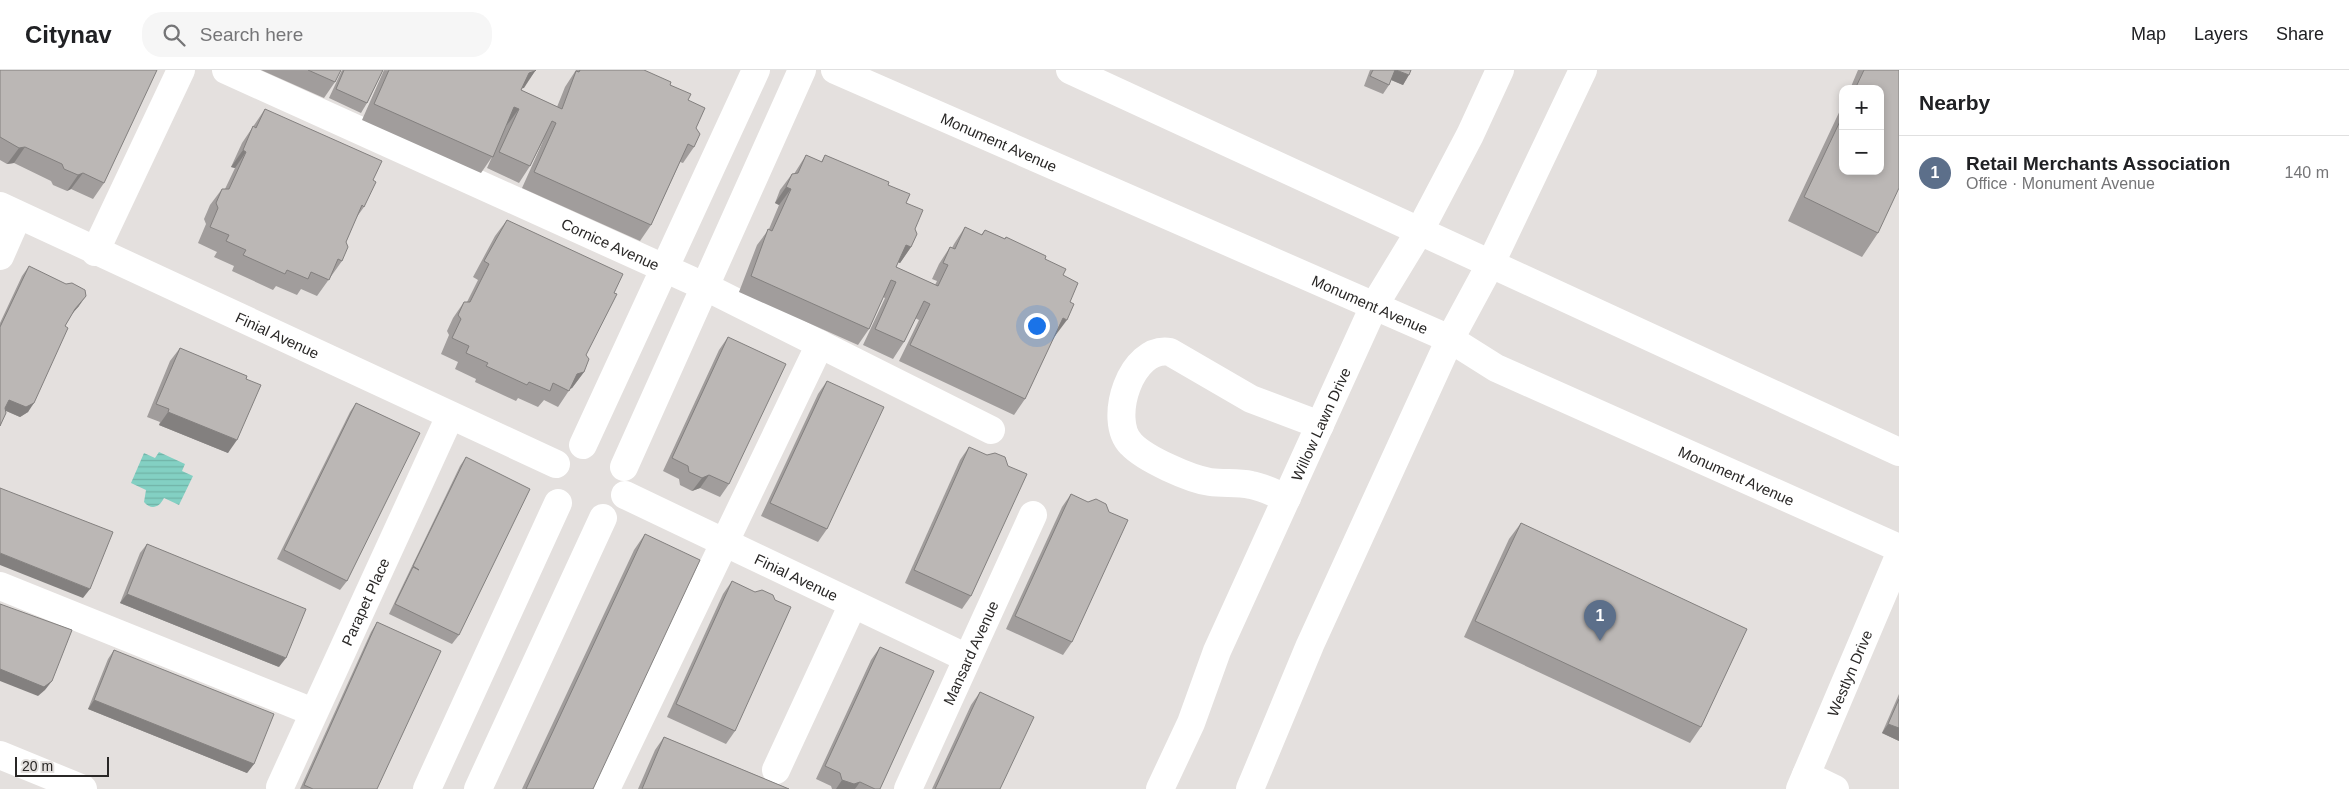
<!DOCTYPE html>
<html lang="en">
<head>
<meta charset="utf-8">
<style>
	:root { --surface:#fff; --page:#f6f6f6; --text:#202124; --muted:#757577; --line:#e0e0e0; --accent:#0f766e }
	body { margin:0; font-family:Helvetica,sans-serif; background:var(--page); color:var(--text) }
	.controls { position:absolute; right:15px; top:15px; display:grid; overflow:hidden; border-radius:10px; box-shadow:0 2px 8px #0003 }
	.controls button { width:45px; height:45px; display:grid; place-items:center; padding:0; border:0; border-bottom:1px solid var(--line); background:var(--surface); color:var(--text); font:25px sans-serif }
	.scale { position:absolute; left:15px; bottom:12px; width:94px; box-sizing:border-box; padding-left:5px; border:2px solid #292726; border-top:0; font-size:14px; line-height:18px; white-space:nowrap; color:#292726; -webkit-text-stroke:4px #e4e0de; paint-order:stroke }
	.you { position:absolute; left:1036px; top:255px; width:18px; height:18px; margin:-12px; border:4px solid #fff; border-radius:50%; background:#1a73e8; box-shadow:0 0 0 8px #1a73e833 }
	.badge { display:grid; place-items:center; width:32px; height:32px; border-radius:50%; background:var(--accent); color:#fff; font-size:16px; font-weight:700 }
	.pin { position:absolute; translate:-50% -41px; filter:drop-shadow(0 1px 2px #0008) }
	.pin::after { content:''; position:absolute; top:26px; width:18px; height:15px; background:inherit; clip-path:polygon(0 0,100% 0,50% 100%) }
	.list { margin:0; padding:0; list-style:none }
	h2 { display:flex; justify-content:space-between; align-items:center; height:65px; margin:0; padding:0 20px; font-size:21px }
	h2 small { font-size:16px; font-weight:400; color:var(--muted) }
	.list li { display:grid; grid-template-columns:32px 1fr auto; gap:15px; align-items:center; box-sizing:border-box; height:75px; padding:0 20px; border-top:1px solid var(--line) }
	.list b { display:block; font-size:19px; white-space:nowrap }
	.list p { margin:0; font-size:16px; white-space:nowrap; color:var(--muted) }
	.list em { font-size:16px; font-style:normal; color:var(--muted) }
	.icon { flex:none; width:28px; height:28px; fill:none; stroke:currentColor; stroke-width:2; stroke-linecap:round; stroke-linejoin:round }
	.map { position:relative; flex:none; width:1899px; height:719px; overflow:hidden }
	header { display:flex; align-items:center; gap:30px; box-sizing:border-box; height:70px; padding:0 25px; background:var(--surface); border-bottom:1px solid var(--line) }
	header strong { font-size:24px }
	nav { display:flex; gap:28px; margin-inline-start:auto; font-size:18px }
	.search { width:350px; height:45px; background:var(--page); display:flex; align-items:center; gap:12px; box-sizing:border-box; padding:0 18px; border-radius:20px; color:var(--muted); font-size:19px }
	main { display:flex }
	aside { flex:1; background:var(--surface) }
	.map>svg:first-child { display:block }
</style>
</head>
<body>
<header>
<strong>Citynav</strong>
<div class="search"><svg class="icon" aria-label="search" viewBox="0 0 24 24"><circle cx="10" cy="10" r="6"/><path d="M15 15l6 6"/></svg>Search here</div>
<nav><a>Map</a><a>Layers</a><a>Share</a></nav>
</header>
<main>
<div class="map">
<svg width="1899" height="719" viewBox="0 0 1899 719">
	<defs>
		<pattern id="water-rules" width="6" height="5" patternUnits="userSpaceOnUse" patternTransform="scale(1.25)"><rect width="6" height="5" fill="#83d0c3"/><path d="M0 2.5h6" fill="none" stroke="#71b3a7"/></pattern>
	</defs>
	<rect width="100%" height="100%" fill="#e4e0de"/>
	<path fill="url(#water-rules)" d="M159 382 185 394 182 401 193 406 179 435 164 428C159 438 151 440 144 432L146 420 131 413 144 383 155 388Z"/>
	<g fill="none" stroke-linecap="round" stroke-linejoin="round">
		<g stroke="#fff" stroke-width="28">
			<path id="s1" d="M226 0 706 217 991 360"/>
			<path id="s2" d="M835 0 1450 269 1496 298 1899 478"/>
			<path d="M1070 0 1899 382"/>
			<path id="s3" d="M0 136 556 394"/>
			<path d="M95 182 181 0"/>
			<path d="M0 186 18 145"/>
			<path d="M583 375 756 0"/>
			<path d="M624 397 802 0"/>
			<path id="s4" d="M625 425 967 588"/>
			<path d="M1287 428C1276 424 1263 417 1251 415 1237 412 1224 414 1210 412 1190 409 1145 389 1131 374 1107 350 1131 275 1170 282L1251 329 1320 355"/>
			<path d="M0 516 313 642"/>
			<path d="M0 685 83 719"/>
			<path d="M776 700 853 534"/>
			<path d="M1806 705 1835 719"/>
			<path id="s5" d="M280 717 450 346"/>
			<path d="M427 719 558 433"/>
			<path d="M478 719 603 448"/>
			<path d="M606 719 820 274"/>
			<path id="s6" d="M908 719 1033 445"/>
			<path id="s7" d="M1800 719 1899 486"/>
		</g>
		<g stroke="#fff" stroke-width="28">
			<path id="s8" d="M1160 719 1191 653 1217 581 1374 236 1419 162 1470 65 1500 0"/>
			<path d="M1250 719 1310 575 1450 269 1490 195 1583 0"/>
		</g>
	</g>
	<g fill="#a19d9c">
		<path d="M0 0 104 113 93 129 71 119 67 121 53 115 51 111 14 93 7 94 0 90Z"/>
		<path d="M261 0H341L335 12 324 28Z"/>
		<path d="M342 0H383L367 33 361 43 329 28Z"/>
		<path d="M384 0H536L521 20 557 37 565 17 576 0H644L670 15 688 30 696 58 694 77 683 93 680 92 651 155 640 171 522 118 544 69 530 96 519 113 487 98 492 87 481 103 362 50Z"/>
		<path d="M1370 0H1411L1403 15 1391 10 1389 15 1383 24 1364 16Z"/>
		<path d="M1858 0H1899L1878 163 1862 187 1788 151 1843 34V101L1880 19H1850Z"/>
		<path d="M265 39 373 110 364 137 356 148 346 172 342 191 317 226 301 219 297 225 276 216 273 220 232 201 234 196 214 187 217 182 198 173 206 154 204 149 210 135 222 119H225L235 98 231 97 242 73Z"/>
		<path d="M806 85 821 92 825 85 888 115 906 133 915 159 911 177 900 193 898 192 896 197 935 215 937 211 932 209 939 194 950 177 952 178 954 174 965 157 981 165 985 160 1005 169 1006 167 1045 189 1063 205 1055 266H1054L1025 329 1014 345 899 291 919 250 915 248 904 272 893 289 863 275 885 228 883 227 869 259 858 275 739 222 757 175 769 159 779 135 775 133 780 120 792 104H794Z"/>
		<path d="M507 150 586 285 584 302 572 318 570 319 558 337 544 330 538 337 518 328 516 331 475 312 476 309 455 299 458 292 441 284 449 265 447 261 453 248 464 232H467L478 210 473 207 495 166Z"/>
		<path d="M29 196 79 236 72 244 65 256 28 342 20 347 6 341 0 356V253L22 206Z"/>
		<path d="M728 267 729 414 720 427 700 418 692 421 680 415 679 409 663 401 719 280Z"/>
		<path d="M180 278 246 309 228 383 159 355 160 352 147 347 170 291Z"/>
		<path d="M827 311V459L818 472 761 446 818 324Z"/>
		<path d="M356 333 347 511 340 520 277 489 350 342Z"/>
		<path d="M969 377 971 526 962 539 905 513 960 390Z"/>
		<path d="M466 387 459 565 452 574 389 544 460 396Z"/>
		<path d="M1071 424 1072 572 1063 585 1006 559 1062 437Z"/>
		<path d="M1521 453 1701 657 1690 673 1464 567 1509 469Z"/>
		<path d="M645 464 593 719H522L634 480Z"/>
		<path d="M147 474 279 597 120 533 140 483Z"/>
		<path d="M732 511 735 661 726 674 667 647 723 524Z"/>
		<path d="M377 552V719H300L371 562Z"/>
		<path d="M880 577V719H832L831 716 816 709 871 590Z"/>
		<path d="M114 580 254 694 247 703 88 639 108 589Z"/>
		<path d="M980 622 1000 719H932L971 635Z"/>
		<path d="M1899 624V671L1882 663Z"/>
		<path d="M664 667 789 719H638L655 680Z"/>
	</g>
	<g fill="#83807f">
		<path d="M1395 0 1409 5 1403 15 1389 9Z"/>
		<path d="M535 1 524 18 518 19 529 3Z"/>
		<path d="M514 37 519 39 507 55 503 53Z"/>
		<path d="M25 77 14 93 7 94 19 78Z"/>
		<path d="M243 80 246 82 235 98 231 97Z"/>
		<path d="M83 103 71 119 67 121 78 105Z"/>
		<path d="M786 117 791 119 779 135 775 133Z"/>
		<path d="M906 175 911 177 900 193 895 191Z"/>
		<path d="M86 226 79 236 68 248 75 239Z"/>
		<path d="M1063 248 1067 250 1055 266 1051 264Z"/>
		<path d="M584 302 572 318 566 320 577 304Z"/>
		<path d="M9 330 34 333 28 342 20 347 2 339Z"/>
		<path d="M168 342 237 370 228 383 159 355Z"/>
		<path d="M709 405 700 418 692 421 702 408Z"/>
		<path d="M0 483 90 519 83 528 0 495Z"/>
		<path d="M127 524 286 588 279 597 120 533Z"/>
		<path d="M0 599 52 611 45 620 38 626 0 611Z"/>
		<path d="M94 630 254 694 247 703 88 639Z"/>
		<path d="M1888 654 1899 658V671L1882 663Z"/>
		<path d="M842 710 860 712 855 719H836Z"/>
	</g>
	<g fill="#bbb7b5" stroke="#83807f">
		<path d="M0 0H157L104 113 83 103 78 105 64 99 62 94 25 77 19 78 0 67Z"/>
		<path d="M308 0H341L335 12Z"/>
		<path d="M344 0H383L367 33 336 19Z"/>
		<path d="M389 0H536L535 1 529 3 521 20 562 39 576 1 579 2 580 0H644L671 12 670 15 691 24 688 30 705 38 696 58 700 64 694 77 688 74 651 155 534 102 556 53 552 51 530 96 499 82 519 39 514 37 493 87 374 34Z"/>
		<path d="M1373 0H1395L1389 15 1370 6Z"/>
		<path d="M1396 0H1411L1409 5Z"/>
		<path d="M1864 0H1899V118L1878 163 1804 127 1843 45V101H1880V19H1855Z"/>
		<path d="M265 39 382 91 373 110 376 112 364 137 362 135 346 172 348 177 342 191 338 189 329 210 311 202 308 209 287 200 285 204 243 185 246 180 226 171 229 165 210 157 218 138 216 133 222 119H229L246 82 243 80 253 56 256 58Z"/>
		<path d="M806 85 822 92 825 85 889 112 888 115 910 124 906 133 923 140 915 159 917 164 911 177 906 175 896 197 938 216 948 195 943 193 950 177 955 179 965 157 982 165 985 160 1005 169 1006 167 1046 186 1045 189 1066 199 1063 205 1078 213 1070 232 1074 234 1067 250 1063 248 1025 329 910 275 930 234 924 231 904 272 875 259 896 212 891 210 869 259 751 206 768 159 772 161 791 119 786 117 792 104 798 103Z"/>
		<path d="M507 150 623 204 614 223 617 224 586 285 589 289 584 302 577 304 569 321 553 313 550 321 529 312 527 315 486 296 488 293 466 283 469 276 452 268 461 249 458 245 464 232H470L489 194 484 191Z"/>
		<path d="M29 196 66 214 72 213 85 220 86 226 75 239 65 256 68 258 34 333 26 337 9 330 5 338 6 343 0 356V257Z"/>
		<path d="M728 267 786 294 729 414 709 405 702 408 689 402 688 396 672 388Z"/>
		<path d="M180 278 247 306 246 309 261 315 237 370 168 342 169 339 156 334Z"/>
		<path d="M827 311 884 337 827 459 770 433Z"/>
		<path d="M356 333 420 363 347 511 284 480Z"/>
		<path d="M969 377 987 385 995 383 1005 387 1008 396 1027 404 971 526 914 500Z"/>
		<path d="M466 387 530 419 459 565 395 534 413 497 419 500 413 496Z"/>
		<path d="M0 418 113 462 90 519 0 483Z"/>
		<path d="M1071 424 1088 432 1096 429 1106 434 1109 442 1128 450 1072 572 1015 546Z"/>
		<path d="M1521 453 1747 559 1701 657 1475 551Z"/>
		<path d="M645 464 700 490 593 719H526Z"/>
		<path d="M147 474 306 539 286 588 127 524Z"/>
		<path d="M732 511 755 522 762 520 773 525 775 530 791 537 735 661 676 634Z"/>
		<path d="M0 534 72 560 52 611 44 617 0 599Z"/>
		<path d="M377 552 441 581 377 719H313L304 715Z"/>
		<path d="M880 577 934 601 880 719H875L860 712 854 714 842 710 840 703 825 696Z"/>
		<path d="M114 580 274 644 254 694 94 630Z"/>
		<path d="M980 622 1034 647 1000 719H935Z"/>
		<path d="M1899 629V658L1888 654Z"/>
		<path d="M664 667 789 719H642Z"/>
	</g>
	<g text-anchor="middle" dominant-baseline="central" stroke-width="4" stroke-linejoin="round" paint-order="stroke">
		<g font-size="15" fill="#292726" stroke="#e4e0de">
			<text stroke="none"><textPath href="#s2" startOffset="179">Monument Avenue</textPath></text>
			<text stroke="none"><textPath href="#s1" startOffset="422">Cornice Avenue</textPath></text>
			<text stroke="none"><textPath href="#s2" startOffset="584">Monument Avenue</textPath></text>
			<text stroke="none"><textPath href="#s3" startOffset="306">Finial Avenue</textPath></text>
			<text stroke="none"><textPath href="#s8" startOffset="399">Willow Lawn Drive</textPath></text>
			<text stroke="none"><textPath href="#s2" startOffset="989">Monument Avenue</textPath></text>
			<text stroke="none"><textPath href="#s4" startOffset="190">Finial Avenue</textPath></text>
			<text stroke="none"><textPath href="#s5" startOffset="204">Parapet Place</textPath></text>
			<text stroke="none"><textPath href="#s6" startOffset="150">Mansard Avenue</textPath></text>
			<text stroke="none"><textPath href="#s7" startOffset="126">Westlyn Drive</textPath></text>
		</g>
	</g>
</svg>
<div class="controls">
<button>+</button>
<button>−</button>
</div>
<div class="scale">20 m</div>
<div class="you"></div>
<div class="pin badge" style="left:1600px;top:571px;background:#5c6f8a">1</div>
</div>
<aside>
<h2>Nearby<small></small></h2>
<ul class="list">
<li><span class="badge" style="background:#5c6f8a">1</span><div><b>Retail Merchants Association</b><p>Office · Monument Avenue</p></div><em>140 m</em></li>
</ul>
</aside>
</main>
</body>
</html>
